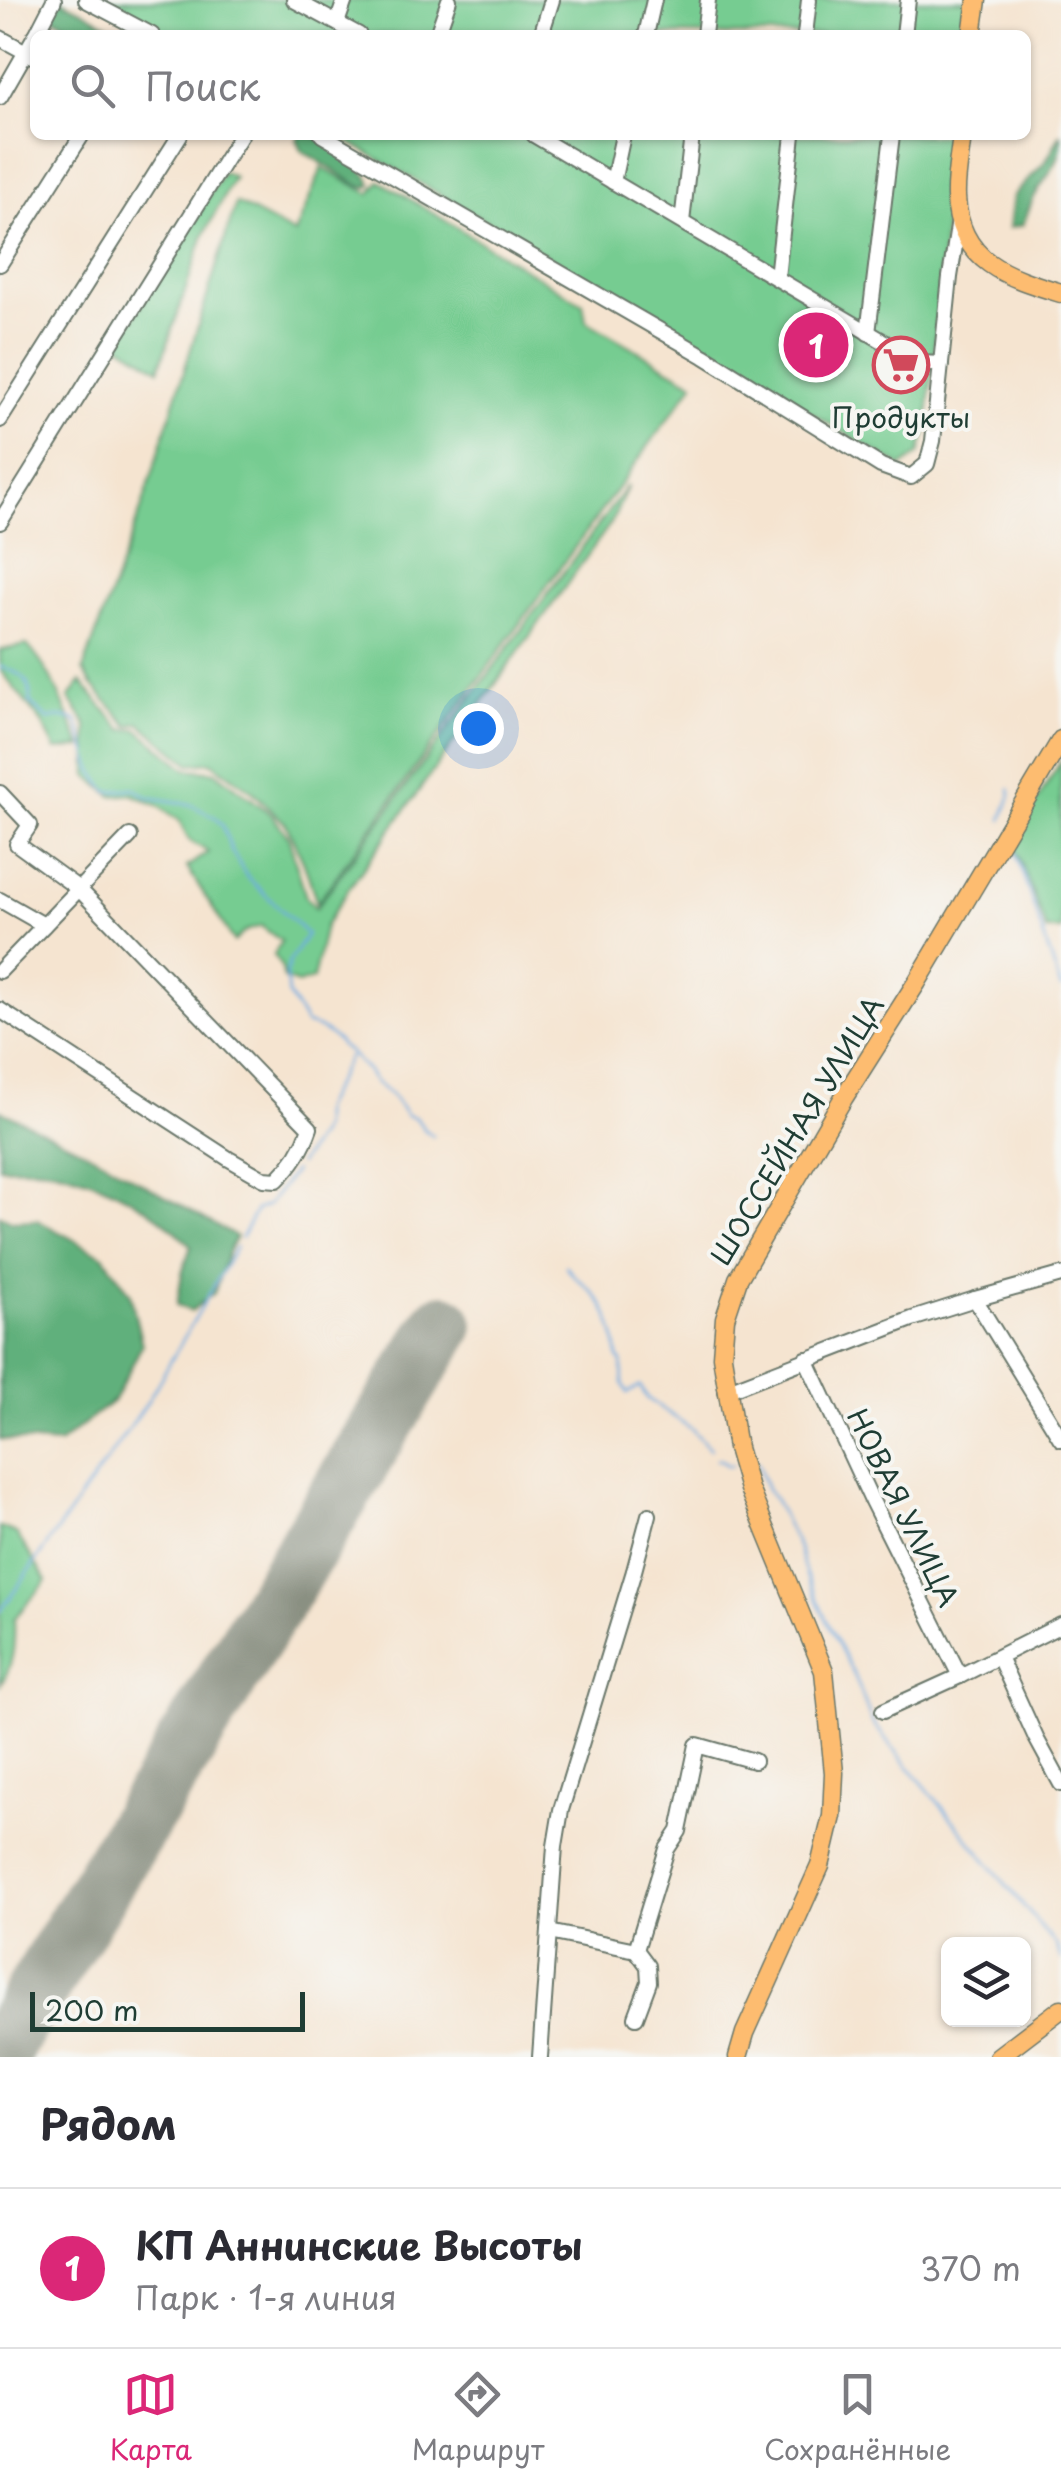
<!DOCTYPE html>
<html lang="ru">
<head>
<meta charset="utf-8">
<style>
	:root { --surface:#fff; --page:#f2f2f3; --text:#2b2b33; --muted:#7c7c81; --line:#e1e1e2; --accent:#db2777 }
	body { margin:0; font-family:"Playpen Sans",sans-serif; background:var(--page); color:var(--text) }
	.controls { position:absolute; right:30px; bottom:30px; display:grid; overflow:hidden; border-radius:15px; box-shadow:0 2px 8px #0004 }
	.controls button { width:90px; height:90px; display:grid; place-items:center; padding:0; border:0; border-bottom:2px solid var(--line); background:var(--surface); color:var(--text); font:50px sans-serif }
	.scale { position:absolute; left:30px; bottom:25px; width:275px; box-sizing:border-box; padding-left:10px; border:5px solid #1f3d34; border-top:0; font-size:28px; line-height:35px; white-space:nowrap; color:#1f3d34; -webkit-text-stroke:8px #f6f6f2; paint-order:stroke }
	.you { position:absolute; left:478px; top:728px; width:35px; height:35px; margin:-25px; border:8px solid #fff; border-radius:50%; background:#1a73e8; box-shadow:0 0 0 15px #1a73e833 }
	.badge { display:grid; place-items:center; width:65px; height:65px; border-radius:50%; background:var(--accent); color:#fff; font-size:32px; font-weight:700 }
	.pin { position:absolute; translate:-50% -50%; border:5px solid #fff; box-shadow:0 2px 10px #0006 }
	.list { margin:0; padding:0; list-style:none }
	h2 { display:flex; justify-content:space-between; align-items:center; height:130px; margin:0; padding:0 40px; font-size:42px }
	h2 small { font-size:32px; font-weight:400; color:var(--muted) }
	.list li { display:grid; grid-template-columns:65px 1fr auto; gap:30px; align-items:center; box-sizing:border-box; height:160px; padding:0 40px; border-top:2px solid var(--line) }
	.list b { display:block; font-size:38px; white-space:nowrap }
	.list p { margin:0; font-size:32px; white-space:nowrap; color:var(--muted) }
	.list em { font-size:32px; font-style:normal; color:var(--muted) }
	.icon { flex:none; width:55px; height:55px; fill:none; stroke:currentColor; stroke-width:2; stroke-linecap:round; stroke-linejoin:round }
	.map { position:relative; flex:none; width:1061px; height:2057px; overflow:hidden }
	.search { position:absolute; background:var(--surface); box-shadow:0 2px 8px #0004; left:30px; right:30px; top:30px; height:110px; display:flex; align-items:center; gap:25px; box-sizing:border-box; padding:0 35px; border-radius:15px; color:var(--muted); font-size:38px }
	.sheet { height:290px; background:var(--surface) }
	nav { display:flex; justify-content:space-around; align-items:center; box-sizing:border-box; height:140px; border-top:2px solid var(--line); background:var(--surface); font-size:28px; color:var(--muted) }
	nav a { display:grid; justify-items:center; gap:5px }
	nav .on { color:var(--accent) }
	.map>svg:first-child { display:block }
</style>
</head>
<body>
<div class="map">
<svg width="1061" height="2057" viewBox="0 0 1061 2057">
	<rect width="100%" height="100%" fill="#f6f6f2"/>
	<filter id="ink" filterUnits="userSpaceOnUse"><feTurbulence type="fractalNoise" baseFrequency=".01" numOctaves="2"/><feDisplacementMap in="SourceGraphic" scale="20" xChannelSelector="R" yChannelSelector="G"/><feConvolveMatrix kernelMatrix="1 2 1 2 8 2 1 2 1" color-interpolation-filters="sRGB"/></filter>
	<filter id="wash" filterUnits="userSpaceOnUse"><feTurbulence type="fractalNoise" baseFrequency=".0048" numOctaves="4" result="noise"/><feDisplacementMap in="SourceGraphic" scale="40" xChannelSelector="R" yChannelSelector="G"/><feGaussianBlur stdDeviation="2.25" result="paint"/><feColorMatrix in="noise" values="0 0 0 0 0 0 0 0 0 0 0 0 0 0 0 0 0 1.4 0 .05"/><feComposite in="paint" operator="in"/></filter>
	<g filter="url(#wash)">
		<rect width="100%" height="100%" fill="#f5e4d0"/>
		<g fill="#76cc91" stroke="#4a8462" stroke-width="2.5">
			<path d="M105 0H966L961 35H165Z"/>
			<path d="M337 135H953L927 431 919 454 902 467 552 259Z"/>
			<path d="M322 168 370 194 380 181 583 304 586 321 694 383 317 903 304 863 286 824 251 790 211 762 190 764 140 723 129 726 92 685 83 670 141 510 236 203 295 234Z"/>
			<path d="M223 172 234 177 204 235 159 369 118 343Z"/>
			<path d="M628 485 613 520 347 891 325 926 313 979 298 984 284 979 282 968 274 955 281 941 261 926 245 931 234 942 187 867 208 852 189 840 179 820 157 805 132 794 112 796 88 776 87 725 69 698 81 682 123 730 138 729 186 769 216 772 271 814 288 836 306 897 316 908Z"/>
			<path d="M27 645C55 675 65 711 82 747L56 750 42 723 0 670V650Z"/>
			<path d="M1061 761V930H1046L1013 840Z"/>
			<path d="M0 1527 16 1533 47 1581 14 1619C15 1642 14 1666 0 1685Z"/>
		</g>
		<g fill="#60b07b" stroke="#407658" stroke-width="2.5">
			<path d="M61 0 82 10 125 35H91L50 16Z"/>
			<path d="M1061 133C1061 167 1051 167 1036 194 1030 203 1027 215 1023 225L1009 228 1013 196 1046 161Z"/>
			<path d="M299 135C305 135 310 134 315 137 332 144 365 168 372 184L367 188 359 186 302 151 297 140Z"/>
			<path d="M0 1110 97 1157 236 1237 228 1252 214 1293 191 1311 177 1305 182 1273 191 1246C155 1208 106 1181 55 1170 41 1167 16 1168 0 1167Z"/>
			<path d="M0 1215 13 1221 37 1220 104 1256 130 1293 142 1345 115 1399 59 1444 0 1439Z"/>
		</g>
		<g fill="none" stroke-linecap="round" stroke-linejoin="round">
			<g stroke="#6face1" stroke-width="2.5">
				<path d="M0 667C22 673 32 679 30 703L48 719 59 717 76 720C89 747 85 768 109 792L134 788 148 797 189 804 215 817 223 826 231 850 247 877 307 934 289 962 286 976 288 994 298 1011 306 1024 319 1028 337 1040 341 1046 350 1053 368 1072 373 1080 393 1097 406 1115 416 1118 424 1129 433 1136"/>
				<path d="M1002 820 1011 795 1010 789"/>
				<path d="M1012 842 1061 988"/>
				<path d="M299 1164 318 1136 322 1127V1109L349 1056"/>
				<path d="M241 1238 256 1210 268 1205 294 1171"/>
				<path d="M566 1266C571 1274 576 1277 583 1283 608 1305 615 1327 618 1358L622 1362 623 1384 628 1393 640 1386 648 1399 692 1429 710 1449"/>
				<path d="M716 1460 720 1459 728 1466 732 1465"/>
				<path d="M753 1462H757L767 1489 775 1500 799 1550 806 1575 828 1624 856 1679 872 1722 1056 1945 1061 1958"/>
				<path d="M0 1612 146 1404 236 1247"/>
			</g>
			<path stroke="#8a9082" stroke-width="62" d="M0 2051 443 1325"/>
		</g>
	</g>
	<g filter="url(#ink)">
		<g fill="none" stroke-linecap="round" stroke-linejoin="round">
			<g stroke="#6a776b" stroke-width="18">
				<g id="minor">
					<path d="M86 0 152 35"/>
					<path d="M294 0 359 35"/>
					<path d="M337 23 345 0"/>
					<path d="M36 35 54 0"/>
					<path d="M437 35 449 0"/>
					<path d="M541 35 552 0"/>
					<path d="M646 35 654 0"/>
					<path d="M704 35 708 0"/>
					<path d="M805 35 809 0"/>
					<path d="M904 35 908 0"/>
					<path d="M0 38 35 57"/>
					<path d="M0 97 35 36"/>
					<path d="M322 135 704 356 881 466 911 477 927 464 933 441 950 277 959 220"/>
					<path d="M534 135 920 363 941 364"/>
					<path d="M613 182 623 135"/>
					<path d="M682 222 692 135"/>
					<path d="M0 264 82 135"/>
					<path d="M777 277 793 135"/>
					<path d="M868 333 892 135"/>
					<path d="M0 420 180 135"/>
					<path d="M0 522 241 135"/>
					<path d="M0 793 30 825 17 844 79 889 310 1128C303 1149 293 1164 277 1180L264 1179 229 1159 0 1010"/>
					<path d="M0 900 44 925"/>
					<path d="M0 971 130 836"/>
					<path d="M975 1299 1061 1439"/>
					<path d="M806 1359 872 1501 960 1676"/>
					<path d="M726 1391 912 1319 975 1299 1061 1275"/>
					<path d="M999 1657 1036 1738 1061 1784"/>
					<path d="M883 1711 960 1676 1061 1625"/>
					<path d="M549 1932 636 1950"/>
					<path d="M636 2017 649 1982 648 1966 636 1950 667 1849 679 1831 697 1745 754 1761"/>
					<path d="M540 2057 555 1846 561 1810 634 1571 649 1515"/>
				</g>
			</g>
			<g stroke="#6a776b" stroke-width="21">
				<g id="major">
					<path d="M972 35 977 0"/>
					<path d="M962 135C960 155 955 177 956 197 959 262 1007 277 1061 293"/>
					<path d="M738 2057 745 2033 820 1866 832 1816 834 1773 824 1671 749 1489 737 1448 722 1356 725 1318 738 1279 844 1097 917 982 1061 740"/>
					<path d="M998 2057 1061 2009"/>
				</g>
			</g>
			<use href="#minor" stroke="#fff" stroke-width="14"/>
			<use href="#major" stroke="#fdbc70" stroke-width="18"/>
		</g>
	</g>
	<defs>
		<g id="supermarket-ring" transform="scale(2.875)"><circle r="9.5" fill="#f6f6f2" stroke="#d1495b" stroke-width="1.5"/><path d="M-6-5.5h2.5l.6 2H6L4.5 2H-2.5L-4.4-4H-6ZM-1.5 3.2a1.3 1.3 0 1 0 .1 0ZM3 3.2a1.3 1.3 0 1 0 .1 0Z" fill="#d1495b"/></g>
	</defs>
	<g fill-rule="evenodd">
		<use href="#supermarket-ring" x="901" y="365"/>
	</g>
	<g text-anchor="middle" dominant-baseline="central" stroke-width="8" stroke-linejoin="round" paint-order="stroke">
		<g font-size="28" fill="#1f3d34" stroke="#f6f6f2">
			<text x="901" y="416">Продукты</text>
		</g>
		<g font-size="28" fill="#1f3d34" stroke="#f6f6f2">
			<text transform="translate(796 1130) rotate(-59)">ШОССЕЙНАЯ УЛИЦА</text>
			<text transform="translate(904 1507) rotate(64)">НОВАЯ УЛИЦА</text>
		</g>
	</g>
</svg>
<div class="controls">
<button><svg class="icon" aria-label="layers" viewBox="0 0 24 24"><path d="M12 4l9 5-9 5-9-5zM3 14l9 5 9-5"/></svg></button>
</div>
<div class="scale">200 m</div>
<div class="you"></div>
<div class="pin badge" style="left:816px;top:345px">1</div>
<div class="search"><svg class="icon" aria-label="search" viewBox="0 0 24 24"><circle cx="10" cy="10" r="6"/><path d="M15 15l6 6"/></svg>Поиск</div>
</div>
<section class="sheet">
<h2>Рядом<small></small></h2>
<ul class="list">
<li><span class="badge">1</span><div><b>КП Аннинские Высоты</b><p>Парк · 1-я линия</p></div><em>370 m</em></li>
</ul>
</section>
<nav>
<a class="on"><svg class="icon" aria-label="map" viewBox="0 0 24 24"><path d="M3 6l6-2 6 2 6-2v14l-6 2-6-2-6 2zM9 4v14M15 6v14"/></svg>Карта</a>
<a><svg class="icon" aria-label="directions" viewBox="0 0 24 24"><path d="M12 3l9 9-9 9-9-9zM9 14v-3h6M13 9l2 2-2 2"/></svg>Маршрут</a>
<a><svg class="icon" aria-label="saved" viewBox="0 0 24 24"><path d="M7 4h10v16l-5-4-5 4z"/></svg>Сохранённые</a>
</nav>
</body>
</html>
